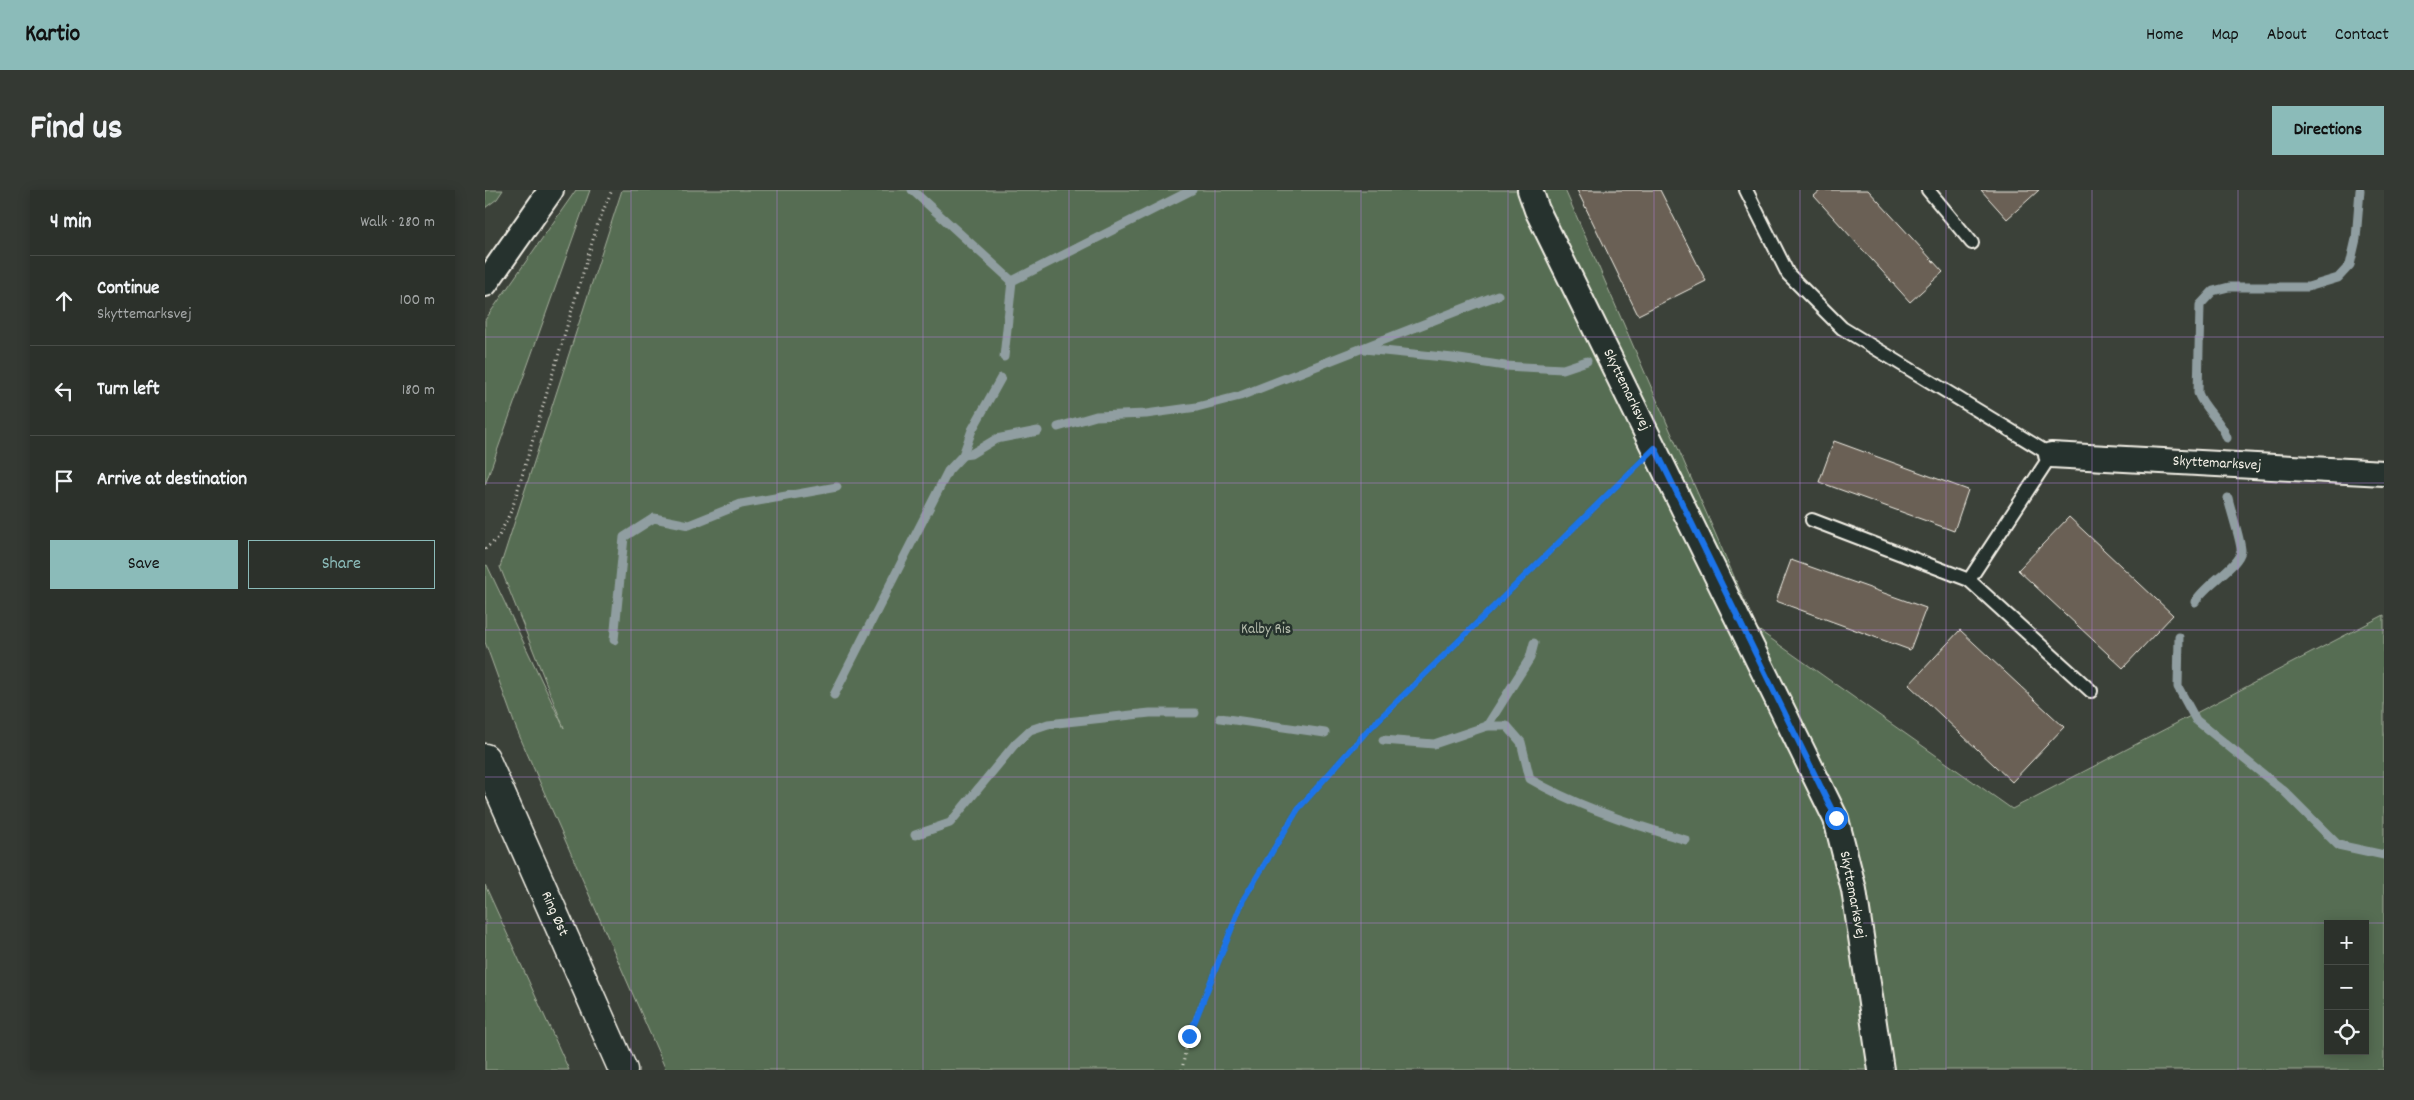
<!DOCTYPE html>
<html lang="en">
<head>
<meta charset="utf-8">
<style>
	:root { --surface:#2c312b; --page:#343933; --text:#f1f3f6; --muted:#a6a9a9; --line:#484c47; --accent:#8bbbb9 }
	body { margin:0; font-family:Dekko,sans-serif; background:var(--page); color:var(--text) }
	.controls { position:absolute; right:15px; bottom:15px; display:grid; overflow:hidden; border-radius:0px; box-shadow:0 2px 12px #0003 }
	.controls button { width:45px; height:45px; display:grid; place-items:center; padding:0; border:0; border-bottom:1px solid var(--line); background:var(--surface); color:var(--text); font:25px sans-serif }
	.stop { position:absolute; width:15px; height:15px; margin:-11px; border:4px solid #1a73e8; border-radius:50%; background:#fff }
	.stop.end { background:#1a73e8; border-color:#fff; box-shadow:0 1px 5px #0008 }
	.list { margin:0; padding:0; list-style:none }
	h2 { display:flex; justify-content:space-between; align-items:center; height:65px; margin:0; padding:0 20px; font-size:21px }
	h2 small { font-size:16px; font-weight:400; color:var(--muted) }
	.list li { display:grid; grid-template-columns:32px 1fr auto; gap:15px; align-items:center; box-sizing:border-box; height:90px; padding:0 20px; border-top:1px solid var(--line) }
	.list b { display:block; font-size:19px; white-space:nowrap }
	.list p { margin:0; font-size:16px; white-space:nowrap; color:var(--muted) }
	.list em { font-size:16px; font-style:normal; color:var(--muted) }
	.actions { display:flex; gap:10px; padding:15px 20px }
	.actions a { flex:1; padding:11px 0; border:1px solid var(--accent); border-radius:0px; text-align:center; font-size:18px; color:var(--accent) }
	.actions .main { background:var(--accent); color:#111 }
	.icon { flex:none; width:28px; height:28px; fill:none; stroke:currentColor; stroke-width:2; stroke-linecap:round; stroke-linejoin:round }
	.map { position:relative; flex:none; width:1899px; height:880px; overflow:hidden; border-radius:0px }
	header { display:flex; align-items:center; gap:30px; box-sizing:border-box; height:70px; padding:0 25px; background:var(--accent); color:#111 }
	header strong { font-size:24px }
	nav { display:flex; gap:28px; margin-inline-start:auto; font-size:18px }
	.intro { display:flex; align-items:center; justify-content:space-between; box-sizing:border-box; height:120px; padding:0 30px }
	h1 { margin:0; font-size:35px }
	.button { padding:12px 22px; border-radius:0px; background:var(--accent); color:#111; font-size:18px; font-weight:700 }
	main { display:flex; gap:30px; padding:0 30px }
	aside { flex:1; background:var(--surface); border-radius:0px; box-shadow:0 2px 12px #0003 }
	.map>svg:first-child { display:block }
</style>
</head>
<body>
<header>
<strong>Kartio</strong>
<nav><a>Home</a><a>Map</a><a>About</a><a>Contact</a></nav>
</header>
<div class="intro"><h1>Find us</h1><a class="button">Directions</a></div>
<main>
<aside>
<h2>4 min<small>Walk · 280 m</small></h2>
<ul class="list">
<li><svg class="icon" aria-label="ahead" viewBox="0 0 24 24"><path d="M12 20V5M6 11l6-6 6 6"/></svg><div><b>Continue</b><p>Skyttemarksvej</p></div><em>100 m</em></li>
<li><svg class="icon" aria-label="left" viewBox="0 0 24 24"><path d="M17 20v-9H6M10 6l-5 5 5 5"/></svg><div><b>Turn left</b></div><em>180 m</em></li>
<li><svg class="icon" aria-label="arrive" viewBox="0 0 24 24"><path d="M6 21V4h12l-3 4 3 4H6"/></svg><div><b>Arrive at destination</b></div></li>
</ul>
<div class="actions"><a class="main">Save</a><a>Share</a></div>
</aside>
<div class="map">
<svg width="1899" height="880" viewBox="0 0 1899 880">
	<rect width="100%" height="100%" fill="#3b4139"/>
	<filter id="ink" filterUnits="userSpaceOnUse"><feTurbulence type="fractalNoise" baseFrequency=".02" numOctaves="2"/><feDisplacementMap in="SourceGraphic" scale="10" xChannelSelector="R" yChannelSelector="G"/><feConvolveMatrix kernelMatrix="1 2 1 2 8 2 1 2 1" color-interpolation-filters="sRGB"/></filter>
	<g filter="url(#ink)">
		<g fill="#566d52" stroke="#a5af9d" fill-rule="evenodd">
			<path d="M0 0H18L12 9 0 18Z"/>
			<path d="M91 0H105L0 295V130Z"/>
			<path d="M137 0H1080L1272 439 1527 619 1899 425V880H181L31 538 0 452V376L2 375 79 538 15 377ZM1843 734H1880V861H1843Z"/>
			<path d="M0 695 84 880H0Z"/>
		</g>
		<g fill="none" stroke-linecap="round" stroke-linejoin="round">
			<g stroke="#909ea1" stroke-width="9">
				<path d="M427 0 527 91"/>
				<path d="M879 159 968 168 1020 176 1078 179 1102 171"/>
				<path d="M519 167 527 91 707 0"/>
				<path d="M573 237 611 226 661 224 712 217 755 206 1013 105"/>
				<path d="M1742 248C1736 230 1720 221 1713 203L1715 115 1728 101 1744 97H1823L1853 88 1865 75 1871 49 1875 0"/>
				<path d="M478 265 486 264 511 249 553 241"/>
				<path d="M1710 412C1720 394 1753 377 1756 361 1757 354 1745 318 1743 308"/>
				<path d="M1694 447 1693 497 1711 530 1799 601 1853 655 1899 665"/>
				<path d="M129 450 139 347 169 328 204 335 256 314 352 297"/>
				<path d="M349 505 463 281 478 265 487 240 516 188"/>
				<path d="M735 528 840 543"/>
				<path d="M1002 536 1045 468 1049 453"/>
				<path d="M898 550 949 554 1002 536H1022L1036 552 1045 589C1089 615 1152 636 1201 650"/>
				<path d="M430 645 465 633 530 554 545 540 563 534 665 523H710"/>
			</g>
		</g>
		<g fill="#6b6155" stroke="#f4f1e8">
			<path d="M1092 0H1175L1221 91 1153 125Z"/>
			<path d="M1336 0H1383L1458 82 1425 112 1329 6Z"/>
			<path d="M1496 0H1554L1522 29Z"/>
			<path d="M1349 251 1483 300 1469 341 1334 292Z"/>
			<path d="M1584 327 1688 425 1638 478 1533 380Z"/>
			<path d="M1306 370 1441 418 1425 460 1291 411Z"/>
			<path d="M1475 440 1579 537 1527 592 1424 495Z"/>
		</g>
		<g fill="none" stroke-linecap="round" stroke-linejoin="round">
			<g stroke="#f4f1e8" stroke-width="16">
				<g id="service">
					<path d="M1261 0 1303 84 1357 138 1566 265 1484 390"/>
					<path d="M1443 0 1487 53"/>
					<path d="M1327 330 1484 390 1606 501"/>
				</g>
			</g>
			<g stroke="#f4f1e8" stroke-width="28">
				<g id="minor">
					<path d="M1045 0 1052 20 1351 629 1369 700 1396 880"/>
					<path d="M0 94 66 0"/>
					<path d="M1566 265 1899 283"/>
				</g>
			</g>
			<g stroke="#f4f1e8" stroke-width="31">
				<path id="secondary" d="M0 568 138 880"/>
			</g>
			<g stroke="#f4f1e8" stroke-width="3" stroke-dasharray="1 4" stroke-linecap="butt">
				<path d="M0 359 13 348 27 319 113 33 127 0"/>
				<path d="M697 880 703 846 758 710 813 619 882 541 1150 278"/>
			</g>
			<use href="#service" stroke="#26332d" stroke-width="12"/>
			<use href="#minor" stroke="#26332d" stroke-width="24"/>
			<use href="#secondary" stroke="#26332d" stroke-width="28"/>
		</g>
	</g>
	<g fill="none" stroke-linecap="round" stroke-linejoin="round" filter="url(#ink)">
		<path stroke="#1a73e8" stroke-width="6" d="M704 846 758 710 813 619 882 541 1170 258 1351 628"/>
	</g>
	<path fill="none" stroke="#ab7bcf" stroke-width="1" stroke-opacity="0.55" d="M146 0V880M292 0V880M438 0V880M584 0V880M730 0V880M876 0V880M1023 0V880M1169 0V880M1315 0V880M1461 0V880M1607 0V880M1753 0V880M0 147H1899M0 293H1899M0 440H1899M0 587H1899M0 733H1899"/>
	<g text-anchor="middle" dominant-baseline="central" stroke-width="5" stroke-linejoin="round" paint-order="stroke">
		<g font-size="15" fill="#f4f1e8" stroke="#26332d">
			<text transform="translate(1141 200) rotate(64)">Skyttemarksvej</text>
			<text transform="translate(1732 274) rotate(3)">Skyttemarksvej</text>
			<text transform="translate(1367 705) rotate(79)">Skyttemarksvej</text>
			<text transform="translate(69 724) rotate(66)">Ring Øst</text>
		</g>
		<g font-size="15" fill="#b5bcac" stroke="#26332d">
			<text x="781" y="440">Kalby Ris</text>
		</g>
	</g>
</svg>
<div class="controls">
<button>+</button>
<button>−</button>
<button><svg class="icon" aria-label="locate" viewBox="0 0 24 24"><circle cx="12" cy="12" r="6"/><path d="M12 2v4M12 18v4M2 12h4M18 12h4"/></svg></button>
</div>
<div class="stop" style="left:1351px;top:628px"></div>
<div class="stop end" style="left:704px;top:846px"></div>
</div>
</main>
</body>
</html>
